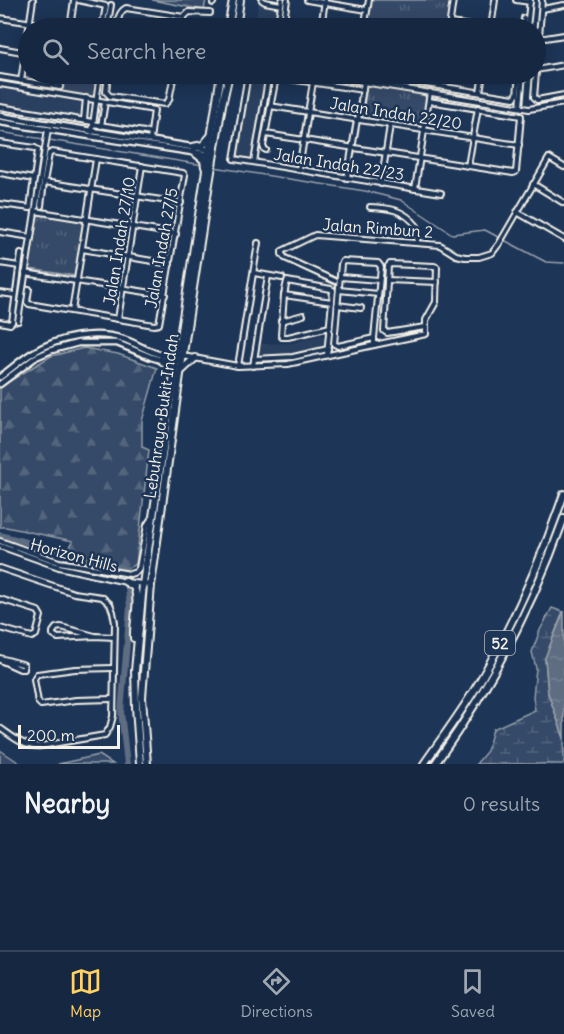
<!DOCTYPE html>
<html lang="en">
<head>
<meta charset="utf-8">
<style>
	:root { --surface:#162841; --page:#1f3048; --text:#f1f3f6; --muted:#9ea6b1; --line:#35445a; --accent:#ffd166 }
	body { margin:0; font-family:Delius,sans-serif; background:var(--page); color:var(--text) }
	.scale { position:absolute; left:18px; bottom:15px; width:102px; box-sizing:border-box; padding-left:6px; border:3px solid #f4f1e8; border-top:0; font-size:16px; line-height:21px; white-space:nowrap; color:#f4f1e8; -webkit-text-stroke:4px #1d3557; paint-order:stroke }
	.list { margin:0; padding:0; list-style:none }
	h2 { display:flex; justify-content:space-between; align-items:center; height:78px; margin:0; padding:0 24px; font-size:26px }
	h2 small { font-size:20px; font-weight:400; color:var(--muted) }
	.icon { flex:none; width:33px; height:33px; fill:none; stroke:currentColor; stroke-width:2; stroke-linecap:round; stroke-linejoin:round }
	.map { position:relative; flex:none; width:564px; height:764px; overflow:hidden }
	.search { position:absolute; background:var(--surface); box-shadow:0 3px 15px #0003; left:18px; right:18px; top:18px; height:66px; display:flex; align-items:center; gap:15px; box-sizing:border-box; padding:0 21px; border-radius:33px; color:var(--muted); font-size:22px }
	.sheet { height:186px; background:var(--surface) }
	nav { display:flex; justify-content:space-around; align-items:center; box-sizing:border-box; height:84px; border-top:2px solid var(--line); background:var(--surface); font-size:16px; color:var(--muted) }
	nav a { display:grid; justify-items:center; gap:3px }
	nav .on { color:var(--accent) }
	.map>svg:first-child { display:block }
</style>
</head>
<body>
<div class="map">
<svg width="564" height="764" viewBox="0 0 564 764">
	<defs>
		<pattern id="forest-firs" width="22" height="20" patternUnits="userSpaceOnUse" patternTransform="scale(1.5)"><rect width="22" height="20" fill="#354a67"/><path d="M5 1l3.5 6h-7zM16 11l3.5 6h-7z" fill="#53657d"/></pattern>
		<pattern id="wetland-marsh" width="20" height="14" patternUnits="userSpaceOnUse" patternTransform="scale(1.5)"><rect width="20" height="14" fill="#354a67"/><path d="M1 5h8M5 5V1M11 12h8M15 12V8" fill="none" stroke="#53657d"/></pattern>
		<pattern id="park-tufts" width="24" height="20" patternUnits="userSpaceOnUse" patternTransform="scale(1.5)"><rect width="24" height="20" fill="#354a67"/><path d="M3 7l-1-3M5 7V3M7 7l1-3M15 17l-1-3M17 17v-4M19 17l1-3" fill="none" stroke="#53657d"/></pattern>
		<pattern id="water-ripples" width="26" height="14" patternUnits="userSpaceOnUse" patternTransform="scale(1.5)"><rect width="26" height="14" fill="#5e6d82"/><path d="M2 4q2-2 4 0t4 0M15 11q2-2 4 0t4 0" fill="none" stroke="#768294"/></pattern>
	</defs>
	<rect width="100%" height="100%" fill="#1d3557"/>
	<filter id="ink" filterUnits="userSpaceOnUse"><feTurbulence type="fractalNoise" baseFrequency=".0167" numOctaves="2"/><feDisplacementMap in="SourceGraphic" scale="12" xChannelSelector="R" yChannelSelector="G"/><feConvolveMatrix kernelMatrix="1 2 1 2 8 2 1 2 1" color-interpolation-filters="sRGB"/></filter>
	<g filter="url(#ink)">
		<g fill="#2a4060">
			<path d="M259 0H280L275 28H254Z"/>
			<path d="M247 74H267L253 161 233 158Z"/>
			<path d="M0 85 85 99 83 119 0 105Z"/>
			<path d="M321 335 324 337V348L294 356 255 357 258 344 292 343Z"/>
		</g>
		<g fill="#354a67" stroke="#949ea8" stroke-width="1.5">
			<path d="M0 750 21 764H0Z"/>
			<path d="M99 755 113 764H58Z"/>
		</g>
		<path fill="url(#forest-firs)" stroke="#949ea8" stroke-width="1.5" d="M84 348 118 354 157 368 142 421V447L149 450 136 564 126 569 64 558 73 541 6 527H0V387L51 356Z"/>
		<path fill="url(#wetland-marsh)" stroke="#949ea8" stroke-width="1.5" d="M552 608 563 612 545 658 548 693 564 738V764H476L487 751 493 729 535 710 533 697 536 668 532 652 540 630Z"/>
		<g fill="url(#park-tufts)" stroke="#949ea8" stroke-width="1.5">
			<path d="M152 0H206L204 10Z"/>
			<path d="M371 0H450L446 28H367Z"/>
			<path d="M63 74H100L97 100 60 94Z"/>
			<path d="M367 86 423 94 426 98 422 124 416 127 362 118Z"/>
			<path d="M37 214 84 222 76 276 29 269Z"/>
		</g>
		<path fill="url(#water-ripples)" stroke="#9aa2ab" stroke-width="1.5" d="M564 611V738L548 693 545 658Z"/>
		<g fill="none" stroke-linecap="round" stroke-linejoin="round">
			<g stroke="#9aa2ab" stroke-width="1.5">
				<path d="M0 132 203 165"/>
				<path d="M214 167 365 191 401 200 452 234 485 230 500 238"/>
				<path d="M504 240 546 262 564 263"/>
			</g>
			<path stroke="#5e6d82" stroke-width="6" d="M0 535 126 569 130 607 121 712 127 764"/>
			<g stroke="#f4f1e8" stroke-width="8">
				<g id="minor">
					<path d="M78 0 106 6 102 28"/>
					<path d="M262 0 265 2 281 5"/>
					<path d="M307 0 367 10"/>
					<path d="M516 0 530 2"/>
					<path d="M542 0 534 97 537 100 564 95"/>
					<path d="M213 3 214 0"/>
					<path d="M542 9 564 5"/>
					<path d="M184 17 189 12 210 13"/>
					<path d="M0 18 66 28"/>
					<path d="M450 23 487 28"/>
					<path d="M70 28 74 0"/>
					<path d="M107 28 111 5"/>
					<path d="M117 28C118 21 118 12 126 8L184 17"/>
					<path d="M182 28 184 17"/>
					<path d="M277 28 282 0"/>
					<path d="M283 28 287 0"/>
					<path d="M321 28 325 0"/>
					<path d="M364 28 369 0"/>
					<path d="M449 28 453 0"/>
					<path d="M491 28 495 0"/>
					<path d="M523 28 524 18"/>
					<path d="M527 28 530 0"/>
					<path d="M539 39 564 35"/>
					<path d="M0 48 28 53"/>
					<path d="M536 70 564 65"/>
					<path d="M108 74 106 92 110 96 165 104 169 100 174 74"/>
					<path d="M165 74 174 75"/>
					<path d="M248 74 234 159 441 193"/>
					<path d="M314 74 529 109 564 103"/>
					<path d="M363 74 514 98 517 95 519 74"/>
					<path d="M0 77 60 87 63 74"/>
					<path d="M21 81 33 0"/>
					<path d="M0 84 154 110 150 140"/>
					<path d="M440 86 442 74"/>
					<path d="M480 92 483 74"/>
					<path d="M270 106 519 145"/>
					<path d="M0 107 93 122"/>
					<path d="M520 107 523 74"/>
					<path d="M84 120 86 98"/>
					<path d="M358 120 364 81"/>
					<path d="M93 124 151 133"/>
					<path d="M101 126 105 102"/>
					<path d="M92 132 100 74"/>
					<path d="M266 134 513 173 516 172 521 116 429 101"/>
					<path d="M0 143 35 148 38 150 30 208"/>
					<path d="M266 150 264 149 263 146 276 77 363 90"/>
					<path d="M254 162 269 74"/>
					<path d="M468 166 478 108"/>
					<path d="M299 169 313 82"/>
					<path d="M0 173 34 179"/>
					<path d="M347 178 357 120"/>
					<path d="M381 184 390 125"/>
					<path d="M533 184 564 203"/>
					<path d="M415 189 430 92"/>
					<path d="M0 204 31 208"/>
					<path d="M41 206 44 182 181 203"/>
					<path d="M370 207C390 208 403 209 417 226V243"/>
					<path d="M35 211 176 234"/>
					<path d="M517 212 564 239"/>
					<path d="M0 232 31 237"/>
					<path d="M82 249 170 264"/>
					<path d="M0 263 19 266"/>
					<path d="M25 273 165 295"/>
					<path d="M254 273 282 278"/>
					<path d="M340 277 379 280"/>
					<path d="M387 280 437 282"/>
					<path d="M335 281 285 258 282 254V251L315 235 440 245 456 255 465 257H479L492 253 499 244 549 158 564 167"/>
					<path d="M29 289 27 302 29 304 154 325 159 324 185 175 183 173 52 152 49 154 44 182"/>
					<path d="M339 290 378 294"/>
					<path d="M0 293 15 295"/>
					<path d="M284 295 287 281 331 289 333 290 327 355"/>
					<path d="M337 305 361 308"/>
					<path d="M72 311 96 159"/>
					<path d="M118 319 142 166"/>
					<path d="M18 321 48 129"/>
					<path d="M281 321 303 315"/>
					<path d="M0 322 10 324 12 322 21 254"/>
					<path d="M330 327 288 337H282L281 335 284 295 332 302"/>
					<path d="M374 345V338L381 267 378 263 343 261 341 264 334 344 338 346 374 338"/>
					<path d="M183 356 238 366 288 364 374 345 426 334V320L436 302 437 267 434 266 390 264 388 266 384 331 387 333 425 327"/>
					<path d="M254 359 293 357 328 349"/>
					<path d="M238 366 258 243"/>
					<path d="M253 366 268 276"/>
					<path d="M0 541 59 562 130 574 136 572 139 568 147 525 151 519"/>
					<path d="M0 546 59 567 126 582 151 585"/>
					<path d="M0 568 74 593 102 597 110 604 113 612 115 623 113 716 110 727 105 735 41 746C25 748 13 737 0 728"/>
					<path d="M0 599 35 610 38 611 41 616 36 635 32 637 0 628"/>
					<path d="M95 636 58 638 53 635V632L56 628 61 627 95 636 114 637"/>
					<path d="M0 658 22 664 24 665V669H20L0 660"/>
					<path d="M112 699 76 700 41 705 38 702 34 679 37 674 75 669 113 668"/>
				</g>
			</g>
			<g stroke="#f4f1e8" stroke-width="9">
				<g id="major">
					<path d="M0 116 210 150"/>
					<path d="M0 122 211 155"/>
					<path d="M0 377C11 369 22 359 34 352 59 337 95 330 123 339 136 343 148 352 162 355 168 356 174 355 180 355"/>
					<path d="M0 384 36 357 52 350 78 343H117L151 357 161 360H178"/>
				</g>
			</g>
			<g stroke="#f4f1e8" stroke-width="10">
				<g id="highway">
					<path d="M228 28 233 0"/>
					<path d="M236 28 240 0"/>
					<path d="M193 147 203 145 210 137"/>
					<path d="M194 152 204 160 205 167"/>
					<path d="M162 355 173 350 178 343"/>
					<path d="M161 360 168 365 173 375"/>
					<path d="M181 371 195 358"/>
					<path d="M126 582 134 587C140 602 133 622 134 638"/>
					<path d="M140 764 136 707 135 671 143 584 174 375 221 74"/>
					<path d="M147 764 142 697 151 585 182 360 208 190 222 105 229 74"/>
					<path d="M424 764C447 731 471 699 490 663 520 609 544 552 564 494"/>
					<path d="M435 764C489 689 533 605 564 518"/>
				</g>
			</g>
			<use href="#minor" stroke="#1d3557" stroke-width="4"/>
			<use href="#major" stroke="#1d3557" stroke-width="4.5"/>
			<use href="#highway" stroke="#1d3557" stroke-width="6"/>
		</g>
	</g>
	<g text-anchor="middle" dominant-baseline="central" stroke-width="5" stroke-linejoin="round" paint-order="stroke">
		<rect fill="#1d3557" stroke="#b4b9bc" stroke-width="1.5" x="485" y="631" width="30" height="24" rx="4.5"/>
		<g font-size="15" font-weight="bold" fill="#f4f1e8">
			<text x="500" y="643">52</text>
		</g>
		<g font-size="16" fill="#f4f1e8" stroke="#1d3557">
			<text transform="translate(396 113) rotate(9)">Jalan Indah 22/20</text>
			<text transform="translate(339 164) rotate(9)">Jalan Indah 22/23</text>
			<text transform="translate(378 228) rotate(4)">Jalan Rimbun 2</text>
			<text transform="translate(119 241) rotate(-81)">Jalan Indah 27/10</text>
			<text transform="translate(161 248) rotate(-80)">Jalan Indah 27/5</text>
			<text transform="translate(161 416) rotate(-82)">Lebuhraya Bukit Indah</text>
			<text transform="translate(74 555) rotate(15)">Horizon Hills</text>
		</g>
	</g>
</svg>
<div class="scale">200 m</div>
<div class="search"><svg class="icon" aria-label="search" viewBox="0 0 24 24"><circle cx="10" cy="10" r="6"/><path d="M15 15l6 6"/></svg>Search here</div>
</div>
<section class="sheet">
<h2>Nearby<small>0 results</small></h2>
<ul class="list">
</ul>
</section>
<nav>
<a class="on"><svg class="icon" aria-label="map" viewBox="0 0 24 24"><path d="M3 6l6-2 6 2 6-2v14l-6 2-6-2-6 2zM9 4v14M15 6v14"/></svg>Map</a>
<a><svg class="icon" aria-label="directions" viewBox="0 0 24 24"><path d="M12 3l9 9-9 9-9-9zM9 14v-3h6M13 9l2 2-2 2"/></svg>Directions</a>
<a><svg class="icon" aria-label="saved" viewBox="0 0 24 24"><path d="M7 4h10v16l-5-4-5 4z"/></svg>Saved</a>
</nav>
</body>
</html>
